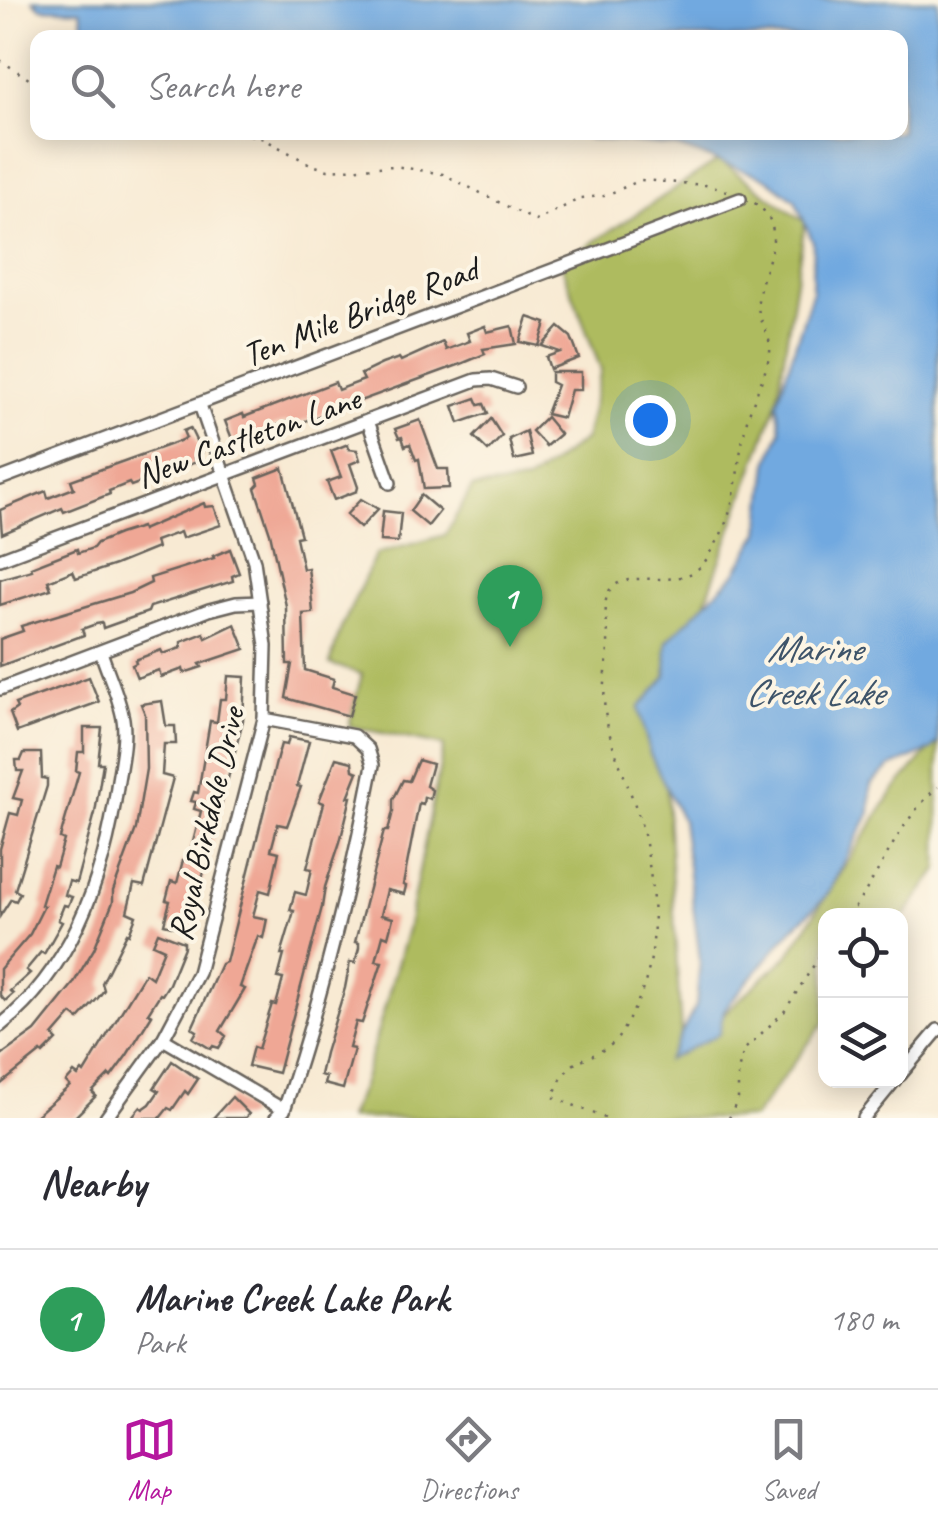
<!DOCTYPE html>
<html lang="en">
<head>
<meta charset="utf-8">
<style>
	:root { --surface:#fff; --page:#f2f2f3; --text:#2b2b33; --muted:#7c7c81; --line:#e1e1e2; --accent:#b5179e }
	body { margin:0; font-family:Caveat,sans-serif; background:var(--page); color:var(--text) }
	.controls { position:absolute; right:30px; bottom:30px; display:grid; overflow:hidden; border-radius:20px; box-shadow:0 5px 25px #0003 }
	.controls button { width:90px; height:90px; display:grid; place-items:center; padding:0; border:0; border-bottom:2px solid var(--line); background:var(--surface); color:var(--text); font:50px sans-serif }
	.you { position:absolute; left:650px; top:420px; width:35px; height:35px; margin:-25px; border:8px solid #fff; border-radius:50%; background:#1a73e8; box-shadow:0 0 0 15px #1a73e833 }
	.badge { display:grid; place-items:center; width:65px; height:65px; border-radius:50%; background:var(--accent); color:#fff; font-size:32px; font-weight:700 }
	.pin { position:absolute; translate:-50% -82px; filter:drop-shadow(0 2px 5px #0008) }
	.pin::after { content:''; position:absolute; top:52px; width:35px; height:30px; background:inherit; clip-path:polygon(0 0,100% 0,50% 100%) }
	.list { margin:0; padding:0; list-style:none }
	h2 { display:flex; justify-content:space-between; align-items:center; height:130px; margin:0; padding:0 40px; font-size:42px }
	h2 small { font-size:32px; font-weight:400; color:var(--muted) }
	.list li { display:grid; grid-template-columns:65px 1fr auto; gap:30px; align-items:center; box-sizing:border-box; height:140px; padding:0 40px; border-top:2px solid var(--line) }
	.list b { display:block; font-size:38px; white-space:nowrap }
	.list p { margin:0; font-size:32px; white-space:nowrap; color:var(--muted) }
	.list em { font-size:32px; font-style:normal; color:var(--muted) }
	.icon { flex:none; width:55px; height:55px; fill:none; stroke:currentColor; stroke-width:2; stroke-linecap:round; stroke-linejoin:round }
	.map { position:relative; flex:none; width:938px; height:1118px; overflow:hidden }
	.search { position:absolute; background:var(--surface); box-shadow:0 5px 25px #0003; left:30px; right:30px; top:30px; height:110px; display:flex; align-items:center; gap:25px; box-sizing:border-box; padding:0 35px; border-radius:20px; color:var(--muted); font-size:38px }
	.sheet { height:270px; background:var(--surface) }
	nav { display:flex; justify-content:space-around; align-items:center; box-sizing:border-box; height:140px; border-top:2px solid var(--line); background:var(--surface); font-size:28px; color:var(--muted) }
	nav a { display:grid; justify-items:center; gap:5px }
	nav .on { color:var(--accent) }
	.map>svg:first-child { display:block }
</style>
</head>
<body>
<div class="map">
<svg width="938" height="1118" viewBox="0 0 938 1118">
	<rect width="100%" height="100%" fill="#fcf5e5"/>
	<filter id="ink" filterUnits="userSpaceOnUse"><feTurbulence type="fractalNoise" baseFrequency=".01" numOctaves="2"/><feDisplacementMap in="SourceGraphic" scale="20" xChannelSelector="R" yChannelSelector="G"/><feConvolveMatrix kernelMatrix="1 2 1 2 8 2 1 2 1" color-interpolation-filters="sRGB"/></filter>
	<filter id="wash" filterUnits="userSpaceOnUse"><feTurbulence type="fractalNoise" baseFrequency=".0048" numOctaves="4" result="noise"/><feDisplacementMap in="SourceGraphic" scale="40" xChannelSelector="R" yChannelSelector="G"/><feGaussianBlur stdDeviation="2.25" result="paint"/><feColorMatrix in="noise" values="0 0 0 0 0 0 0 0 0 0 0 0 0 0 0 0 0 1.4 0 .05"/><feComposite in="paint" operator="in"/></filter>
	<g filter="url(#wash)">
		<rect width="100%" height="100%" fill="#f8ead3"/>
		<path fill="#aebb5e" stroke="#656c3d" stroke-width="2.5" d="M719 160 805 222 777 402 705 603 661 695 682 1051 788 956 892 793 938 740V870L901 921 900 916H826L825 1021 753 1118H348L362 1086 408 926 444 746 349 726 362 674 330 664 340 631 376 554 445 535 472 488 527 482 585 439 601 370 561 263Z"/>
		<path fill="#71a9e0" stroke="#46627e" stroke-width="2.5" d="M33 0H938V742L931 750 890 767 871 784 870 813 826 897 791 930 724 1010 719 1034 667 1060 696 1006 700 960 682 820 650 754 639 708 666 677 667 641 735 574 760 532 768 463 781 430 777 402 812 293 813 242 795 200 766 178 678 147 588 138 579 133 900 132V38H85L81 10 41 8Z"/>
		<g id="blocks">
			<g fill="#efa795">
				<path d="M528 317 546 323 539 346 520 342Z"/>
				<path d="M485 326 487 332 512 326 516 344 483 349 485 354 461 364 289 427 287 422 270 428 268 435 242 445 234 444 225 421 243 414 244 417 335 382 338 390 364 380 361 374 382 364 399 358 401 361 443 342 446 350 470 341 467 333Z"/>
				<path d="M559 327 571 337 579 358 550 369 546 357 560 352 542 346Z"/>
				<path d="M551 372H581V390H571L563 418 546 414 557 385 551 382Z"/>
				<path d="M476 398 479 405 484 404 488 413 459 423 453 406Z"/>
				<path d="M546 417 560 434 546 446 532 431Z"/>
				<path d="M491 419 502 436 488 451 474 437Z"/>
				<path d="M420 420 438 469H448L449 488 424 489 419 459 416 460 410 444 405 446 402 437 399 438 395 429Z"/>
				<path d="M190 428 202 453 194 458 196 462 131 486 129 483 109 491 110 494 64 512 62 508 2 534 0 510 46 491 48 498 74 488 71 480 177 442 186 438 183 431Z"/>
				<path d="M526 431 532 456 514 460 509 439Z"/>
				<path d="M348 444 349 449 357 450 360 460 350 464 358 487 357 491 334 500 327 482 341 477 331 451Z"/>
				<path d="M283 468 301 536 296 537 303 569 308 568 311 591 313 613 303 614 305 670 334 679 332 687 355 694 349 716 286 698 292 664H287L286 606 270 533 255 488 259 484 257 478Z"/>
				<path d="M421 495 440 511 428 526 410 511Z"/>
				<path d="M361 499 378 509 360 528 346 515Z"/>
				<path d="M204 503 205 507 214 506 221 525 182 538 180 532 155 541 157 548 115 565 76 578 73 571 48 581 51 589 0 605V579L32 570 31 567 77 549 78 553 93 548 97 543 119 534 141 527 142 530Z"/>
				<path d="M383 511 401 513 398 542 380 541Z"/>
				<path d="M230 549 239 573 232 576 233 581 150 607 148 612 103 628 102 623 96 624 82 629 84 635 0 666V639L23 631 21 626 130 593 151 583 150 578 214 558 213 556Z"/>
				<path d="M235 624 245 649 200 664 202 667 184 673 183 669 161 677 159 670 137 678 132 665 136 663 135 660 161 650 163 654 181 648V642L204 633 206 638Z"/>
				<path d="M228 676 245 677 243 720 189 930 164 924 170 901 166 900 171 881 177 883 183 860 188 861 201 811 194 809 196 802 191 801 194 792 198 793 210 721 217 722 220 699H226Z"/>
				<path d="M89 677 99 702 17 732 10 713 17 708 15 704Z"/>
				<path d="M162 701 166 726H175L176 744H164L162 775 173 778 144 886 134 884 127 912 136 916 129 934 127 933 102 983 104 990 98 998 79 1019 72 1014 53 1036 57 1040 43 1054 41 1052 0 1085V1056L35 1031 73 984 94 949 113 902V891L136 829 146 769 145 714 141 704Z"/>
				<path d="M84 728H102L98 763H103L95 813 76 883 69 881 65 895 72 897 68 906 64 905 58 920 62 922 44 954 41 952 26 970 30 973 10 991 13 994 5 1001 0 995V969L30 934 44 906 41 905 53 866 56 867 64 840 60 838 79 772 76 771 78 752H84Z"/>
				<path d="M289 737 309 741 297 786 301 787 287 826 278 824 271 850 279 852 270 893 260 890 253 916 267 919 263 938 258 936 240 987 245 989 220 1031 226 1036 219 1048 213 1046 211 1049 193 1038 197 1031 192 1028 221 964 226 962 277 758 281 744 287 745Z"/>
				<path d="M24 753H41L42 778 47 779V786L15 890 20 893 16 901 11 899 0 916V849L10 813 18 815 22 800 13 798 23 771H17L16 760H21Z"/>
				<path d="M336 758 352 762 353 770 358 772 348 797H351L340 842 325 887 322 907 278 1073 248 1066 253 1047 258 1049 272 1004 276 1005 283 979 278 978 284 955H281L294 911 290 910 295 892 306 895 312 869 307 868 324 803 319 801Z"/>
				<path d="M418 760 432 764 426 786 432 790 430 799 424 797 423 804 419 803 403 885 406 886 404 894 387 890 381 915 393 918 388 937 383 935 376 961 382 962 362 1023 356 1022 349 1048 354 1049 343 1089 324 1084 326 1077 320 1075 325 1053 345 988 350 962 355 963 359 948V943L355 942 384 831H388L393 811V800L403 780 409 781Z"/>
				<path d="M158 932 184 942V947L169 984 162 995 160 994 148 1013 152 1015 127 1055 111 1077 109 1075 92 1092 96 1096 74 1118H33L70 1086 66 1082 74 1073 78 1076 82 1071 84 1073 145 973 152 978 164 949 153 944Z"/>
				<path d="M172 1061 198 1079 188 1094 185 1091 172 1110 168 1108 160 1118H131L140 1107 143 1109 150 1104 159 1091 154 1088Z"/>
				<path d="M232 1097 249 1114 245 1118H213Z"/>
			</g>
		</g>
	</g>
	<g filter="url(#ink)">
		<use href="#blocks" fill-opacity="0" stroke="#69645c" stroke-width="2.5"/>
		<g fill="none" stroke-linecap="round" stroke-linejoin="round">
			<g stroke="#69645c" stroke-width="16">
				<g id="minor">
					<path d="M368 421 390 483"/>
					<path d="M0 479 740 199"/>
					<path d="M0 559 476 380 491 379 516 387"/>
					<path d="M0 689 209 610 236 603 260 602"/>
					<path d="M264 719 354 736 368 749 373 765C350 884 323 995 284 1110L276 1118"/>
					<path d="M0 1026C74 967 106 872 118 780 121 762 126 737 123 719 119 696 108 674 101 652"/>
					<path d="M163 1039 284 1110"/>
					<path d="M900 1075 938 1030"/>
					<path d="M106 1118 163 1039 198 973 264 719 266 646 254 561 200 405"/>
					<path d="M864 1118 895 1080"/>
				</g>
			</g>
			<g stroke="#69645c" stroke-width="2.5" stroke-dasharray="2.5 8" stroke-linecap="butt">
				<path d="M0 60 38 85"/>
				<path d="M240 132 264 139 312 165 328 170 395 166 443 174 536 221 581 198 604 196 641 180 705 185 727 191"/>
				<path d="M848 916C881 875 897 822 938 787"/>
				<path d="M605 1118 553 1097C570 1052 582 1066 612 1044 620 1038 624 1027 629 1019 661 962 656 912 647 850 640 803 612 759 605 712 602 691 609 659 608 636 608 625 602 601 609 591 629 564 682 596 706 560 741 508 733 479 746 424 752 400 766 376 770 352 772 334 756 319 758 301 761 265 796 225 748 199"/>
				<path d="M729 1118 738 1099V1071L744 1050 784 1012 826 946"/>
			</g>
			<use href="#minor" stroke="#fff" stroke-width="11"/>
		</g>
	</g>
	<g text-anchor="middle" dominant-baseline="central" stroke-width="8" stroke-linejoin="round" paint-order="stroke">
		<g font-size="35" fill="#1c1c1c" stroke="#fcf5e5">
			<text transform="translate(360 312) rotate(-21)">Ten Mile Bridge Road</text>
			<text transform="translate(248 437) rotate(-20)">New Castleton Lane</text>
			<text transform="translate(206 824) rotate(-77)">Royal Birkdale Drive</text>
		</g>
		<g font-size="38" font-style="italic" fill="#3e546a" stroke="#fcf5e5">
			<text x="814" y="648">Marine<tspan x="814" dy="44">Creek Lake</tspan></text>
		</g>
	</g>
</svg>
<div class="controls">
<button><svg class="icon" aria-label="locate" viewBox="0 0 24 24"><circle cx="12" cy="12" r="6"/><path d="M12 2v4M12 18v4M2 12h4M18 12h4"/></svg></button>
<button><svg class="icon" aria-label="layers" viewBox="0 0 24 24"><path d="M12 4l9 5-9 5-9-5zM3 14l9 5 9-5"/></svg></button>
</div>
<div class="you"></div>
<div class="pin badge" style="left:510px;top:647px;background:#2e9e5b">1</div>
<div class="search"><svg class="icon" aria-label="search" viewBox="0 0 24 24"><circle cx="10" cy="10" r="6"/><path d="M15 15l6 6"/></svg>Search here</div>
</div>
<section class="sheet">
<h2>Nearby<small></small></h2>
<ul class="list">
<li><span class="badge" style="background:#2e9e5b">1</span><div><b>Marine Creek Lake Park</b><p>Park</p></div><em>180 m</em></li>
</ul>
</section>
<nav>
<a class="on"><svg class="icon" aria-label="map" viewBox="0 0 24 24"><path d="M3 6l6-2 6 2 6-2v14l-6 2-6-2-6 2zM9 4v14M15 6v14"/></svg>Map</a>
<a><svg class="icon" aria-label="directions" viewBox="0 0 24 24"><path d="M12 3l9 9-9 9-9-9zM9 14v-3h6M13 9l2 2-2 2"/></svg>Directions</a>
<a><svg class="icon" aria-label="saved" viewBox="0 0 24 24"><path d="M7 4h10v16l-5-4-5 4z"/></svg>Saved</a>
</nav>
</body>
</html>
